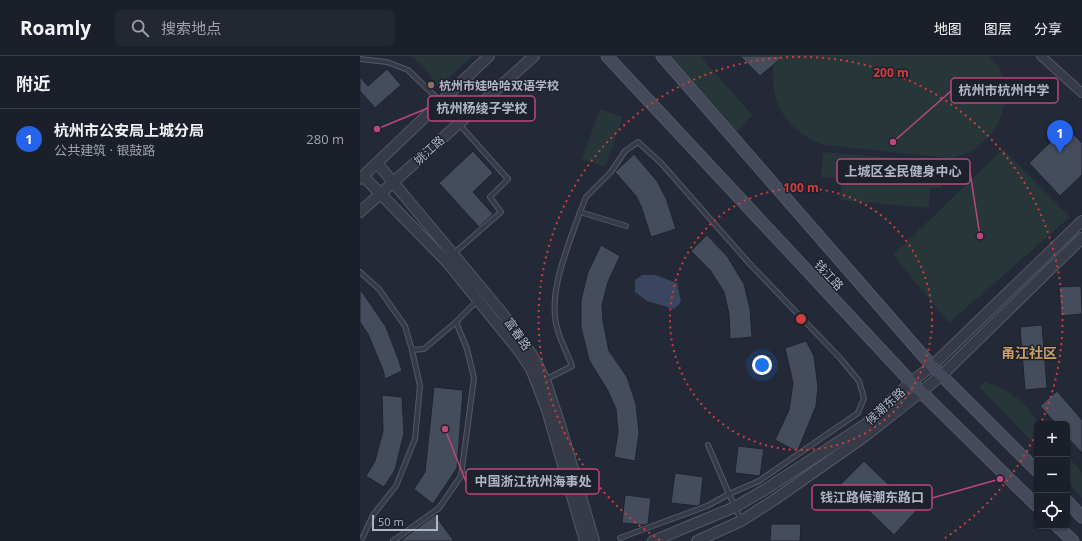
<!DOCTYPE html>
<html lang="zh">
<head>
<meta charset="utf-8">
<style>
	:root { --surface:#1a1f29; --page:#232731; --text:#f1f3f6; --muted:#9fa2a8; --line:#383d46; --accent:#2563eb }
	body { margin:0; font-family:"Open Sans","Noto Sans SC",sans-serif; background:var(--page); color:var(--text) }
	.controls { position:absolute; right:12px; bottom:12px; display:grid; overflow:hidden; border-radius:6px; box-shadow:0 1px 3px #0004 }
	.controls button { width:36px; height:36px; display:grid; place-items:center; padding:0; border:0; border-bottom:1px solid var(--line); background:var(--surface); color:var(--text); font:20px sans-serif }
	.scale { position:absolute; left:12px; bottom:10px; width:66px; box-sizing:border-box; padding-left:4px; border:2px solid #b1b6c4; border-top:0; font-size:11px; line-height:14px; white-space:nowrap; color:#b1b6c4; -webkit-text-stroke:3px #1c212c; paint-order:stroke }
	.you { position:absolute; left:402px; top:309px; width:14px; height:14px; margin:-10px; border:3px solid #fff; border-radius:50%; background:#1a73e8; box-shadow:0 0 0 6px #1a73e833 }
	.badge { display:grid; place-items:center; width:26px; height:26px; border-radius:50%; background:var(--accent); color:#fff; font-size:13px; font-weight:700 }
	.pin { position:absolute; translate:-50% -33px; filter:drop-shadow(0 1px 2px #0008) }
	.pin::after { content:''; position:absolute; top:21px; width:14px; height:12px; background:inherit; clip-path:polygon(0 0,100% 0,50% 100%) }
	.list { margin:0; padding:0; list-style:none }
	h2 { display:flex; justify-content:space-between; align-items:center; height:52px; margin:0; padding:0 16px; font-size:17px }
	h2 small { font-size:13px; font-weight:400; color:var(--muted) }
	.list li { display:grid; grid-template-columns:26px 1fr auto; gap:12px; align-items:center; box-sizing:border-box; height:60px; padding:0 16px; border-top:1px solid var(--line) }
	.list b { display:block; font-size:15px; white-space:nowrap }
	.list p { margin:0; font-size:13px; white-space:nowrap; color:var(--muted) }
	.list em { font-size:13px; font-style:normal; color:var(--muted) }
	.icon { flex:none; width:22px; height:22px; fill:none; stroke:currentColor; stroke-width:2; stroke-linecap:round; stroke-linejoin:round }
	.map { position:relative; flex:none; width:722px; height:485px; overflow:hidden }
	header { display:flex; align-items:center; gap:24px; box-sizing:border-box; height:56px; padding:0 20px; background:var(--surface); border-bottom:1px solid var(--line) }
	header strong { font-size:19px }
	nav { display:flex; gap:22px; margin-inline-start:auto; font-size:14px }
	.search { width:280px; height:36px; background:var(--page); display:flex; align-items:center; gap:10px; box-sizing:border-box; padding:0 14px; border-radius:6px; color:var(--muted); font-size:15px }
	main { display:flex }
	aside { flex:1; background:var(--surface) }
	.map>svg:first-child { display:block }
</style>
</head>
<body>
<header>
<strong>Roamly</strong>
<div class="search"><svg class="icon" aria-label="search" viewBox="0 0 24 24"><circle cx="10" cy="10" r="6"/><path d="M15 15l6 6"/></svg>搜索地点</div>
<nav><a>地图</a><a>图层</a><a>分享</a></nav>
</header>
<main>
<aside>
<h2>附近<small></small></h2>
<ul class="list">
<li><span class="badge">1</span><div><b>杭州市公安局上城分局</b><p>公共建筑 · 银鼓路</p></div><em>280 m</em></li>
</ul>
</aside>
<div class="map">
<svg width="722" height="485" viewBox="0 0 722 485">
	<rect width="100%" height="100%" fill="#232937"/>
	<g fill="#263639">
		<path d="M51 0H112L79 31 63 10Z"/>
		<path d="M303 0H340L392 59 375 78Z"/>
		<path d="M417 0H629L640 12 645 30V48L639 66 628 82 611 96 596 101 588 102 464 89C435 79 414 56 413 24 413 14 413 9 417 0Z"/>
		<path d="M240 53 263 61 245 111 222 103Z"/>
		<path d="M643 93 710 161 589 267 533 199Z"/>
		<path d="M463 96 584 106 581 132H570L569 152 480 144 482 123 461 121Z"/>
		<path d="M624 326 640 331 657 342 669 353 679 368H677V391L619 331Z"/>
		<path d="M707 399 722 417V442L707 425Z"/>
	</g>
	<path fill="#3a455f" d="M282 219H295L317 227 321 246 314 253 287 245 275 236V224Z"/>
	<g fill="#454c5b" stroke="#1e232e">
		<path d="M380 0H424L400 20Z"/>
		<path d="M27 13 41 29 15 52 0 35V21L8 30Z"/>
		<path d="M706 71 722 87V119L700 140 669 107Z"/>
		<path d="M113 95 133 117 113 136 133 158 119 171 79 127Z"/>
		<path d="M274 98 297 125 306 142 316 173 291 181 281 150 276 140 255 116Z"/>
		<path d="M347 179 367 200 384 228 390 253 392 281 370 283 369 258 364 236 350 214 331 195Z"/>
		<path d="M241 189 260 200 248 226 242 249 243 265 249 295 267 321 276 348 279 377 275 405 254 401 258 376 256 353 248 335 229 304 221 271V244L228 216Z"/>
		<path d="M721 230 722 258 701 260 699 231Z"/>
		<path d="M0 233 26 271 39 305 42 315 25 323 23 314 8 278 0 266Z"/>
		<path d="M682 269 687 332 665 334 660 271Z"/>
		<path d="M446 285 454 300 458 331 456 350 438 394 436 395 415 384 429 354 433 327 425 292Z"/>
		<path d="M74 331 103 334 97 412 73 448 54 433 65 416Z"/>
		<path d="M697 335 722 364V397L707 381V368H696L680 350Z"/>
		<path d="M22 339 42 341 44 377 35 414 24 431 6 420 15 405 23 375Z"/>
		<path d="M378 390 404 393 400 420 375 417Z"/>
		<path d="M504 405 556 455 534 479 481 428Z"/>
		<path d="M315 417 343 421 340 449 337 450 311 447Z"/>
		<path d="M265 439 291 442 288 468 284 469 262 467Z"/>
		<path d="M75 459 94 485H40Z"/>
		<path d="M411 468H441L440 485H410Z"/>
	</g>
	<g fill="none" stroke-linecap="round" stroke-linejoin="round">
		<g stroke="#545965" stroke-width="6">
			<g id="service">
				<path d="M0 3 27 6 48 14 81 46"/>
				<path d="M266 170 220 156 226 141 251 116 265 95 278 86 301 107 389 207 480 302 499 325 504 342 498 357 399 425 369 438 348 389"/>
				<path d="M93 198 141 156 130 141 148 123 99 68"/>
				<path d="M0 216 19 233 45 270 52 294 64 293 96 266 118 244"/>
				<path d="M185 324 212 310C208 298 201 287 198 275 186 239 208 191 220 156"/>
				<path d="M260 482 347 450 369 438 381 464"/>
				<path d="M1 485 13 459 36 430 55 383 60 330 52 294"/>
				<path d="M33 485 79 452 101 420 114 322 107 293 96 266"/>
			</g>
		</g>
		<g stroke="#545965" stroke-width="10">
			<path id="minor" d="M681 0 722 37"/>
		</g>
		<g stroke="#545965" stroke-width="12">
			<g id="tertiary">
				<path d="M17 107 143 258 172 299 185 324 201 372 234 485"/>
				<path d="M3 120 87 206 160 296 171 313 177 328 187 354 225 485"/>
				<path d="M0 123 129 0"/>
				<path d="M0 156 174 0"/>
				<path d="M293 485 375 451 406 433 506 368 551 326 572 310 722 165"/>
				<path d="M337 485 381 465 414 444 505 380 582 319 722 182"/>
			</g>
		</g>
		<g stroke="#545965" stroke-width="13">
			<g id="secondary">
				<path d="M247 0 551 326 677 450"/>
				<path d="M302 0 572 310 677 415"/>
				<path d="M707 445 722 461"/>
				<path d="M697 470 713 485"/>
			</g>
		</g>
		<use href="#service" stroke="#373b48" stroke-width="4"/>
		<use href="#minor" stroke="#373b48" stroke-width="8"/>
		<use href="#tertiary" stroke="#373b48" stroke-width="10"/>
		<use href="#secondary" stroke="#454a5a" stroke-width="11"/>
	</g>
	<g fill="none" stroke="#d03d3f" stroke-width="2" stroke-dasharray="2 4">
		<circle cx="441" cy="263" r="131"/>
		<path d="M676 378A262 262 0 0 1 582 484M300 484A262 262 0 1 1 681 367"/>
	</g>
	<circle fill="#8d6e63" stroke="#1c212c" stroke-width="1.5" cx="71" cy="29" r="4"/>
	<g text-anchor="middle" dominant-baseline="central" stroke-width="3" stroke-linejoin="round" paint-order="stroke">
		<g font-size="12" font-weight="bold" fill="#b1b6c4" stroke="#1c212c" text-anchor="start">
			<text x="79" y="29">杭州市娃哈哈双语学校</text>
		</g>
		<g font-size="12" fill="#b1b6c4" stroke="#1c212c">
			<text transform="translate(69 94) rotate(-42)">姚江路</text>
			<text transform="translate(469 219) rotate(47)">钱江路</text>
			<text transform="translate(158 278) rotate(55)">富春路</text>
			<text transform="translate(525 350) rotate(-42)">候潮东路</text>
		</g>
		<g font-size="14" font-weight="bold" fill="#c99e67" stroke="#1c212c">
			<text x="669" y="296">甬江社区</text>
		</g>
	</g>
	<circle cx="441" cy="263" r="6" fill="#d03d3f" stroke="#1c212c" stroke-width="2"/>
	<g font-size="12" text-anchor="middle" font-weight="bold" fill="#d03d3f" stroke="#1c212c" stroke-width="3" stroke-linejoin="round" paint-order="stroke">
		<text x="531" y="21">200 m</text>
		<text x="441" y="136">100 m</text>
	</g>
	<path fill="none" stroke="#bd477a" stroke-width="1.5" d="M533 86L591 35M17 73L68 52M620 180L610 116M85 373L106 426M640 423L572 442"/>
	<g fill="#bd477a" stroke="#1c212c" stroke-width="1.5">
		<circle cx="533" cy="86" r="4"/>
		<circle cx="17" cy="73" r="4"/>
		<circle cx="620" cy="180" r="4"/>
		<circle cx="85" cy="373" r="4"/>
		<circle cx="640" cy="423" r="4"/>
	</g>
	<g fill="#1c212c" stroke="#bd477a" stroke-width="1.5">
		<rect x="591" y="22" width="107" height="25" rx="4"/>
		<rect x="68" y="40" width="107" height="25" rx="4"/>
		<rect x="477" y="103" width="133" height="25" rx="4"/>
		<rect x="106" y="413" width="133" height="25" rx="4"/>
		<rect x="452" y="429" width="120" height="25" rx="4"/>
	</g>
	<g font-size="13" text-anchor="middle" font-weight="bold" fill="#b1b6c4">
		<text x="644" y="39">杭州市杭州中学</text>
		<text x="122" y="57">杭州杨绫子学校</text>
		<text x="543" y="120">上城区全民健身中心</text>
		<text x="173" y="430">中国浙江杭州海事处</text>
		<text x="512" y="446">钱江路候潮东路口</text>
	</g>
</svg>
<div class="controls">
<button>+</button>
<button>−</button>
<button><svg class="icon" aria-label="locate" viewBox="0 0 24 24"><circle cx="12" cy="12" r="6"/><path d="M12 2v4M12 18v4M2 12h4M18 12h4"/></svg></button>
</div>
<div class="scale">50 m</div>
<div class="you"></div>
<div class="pin badge" style="left:700px;top:97px">1</div>
</div>
</main>
</body>
</html>
